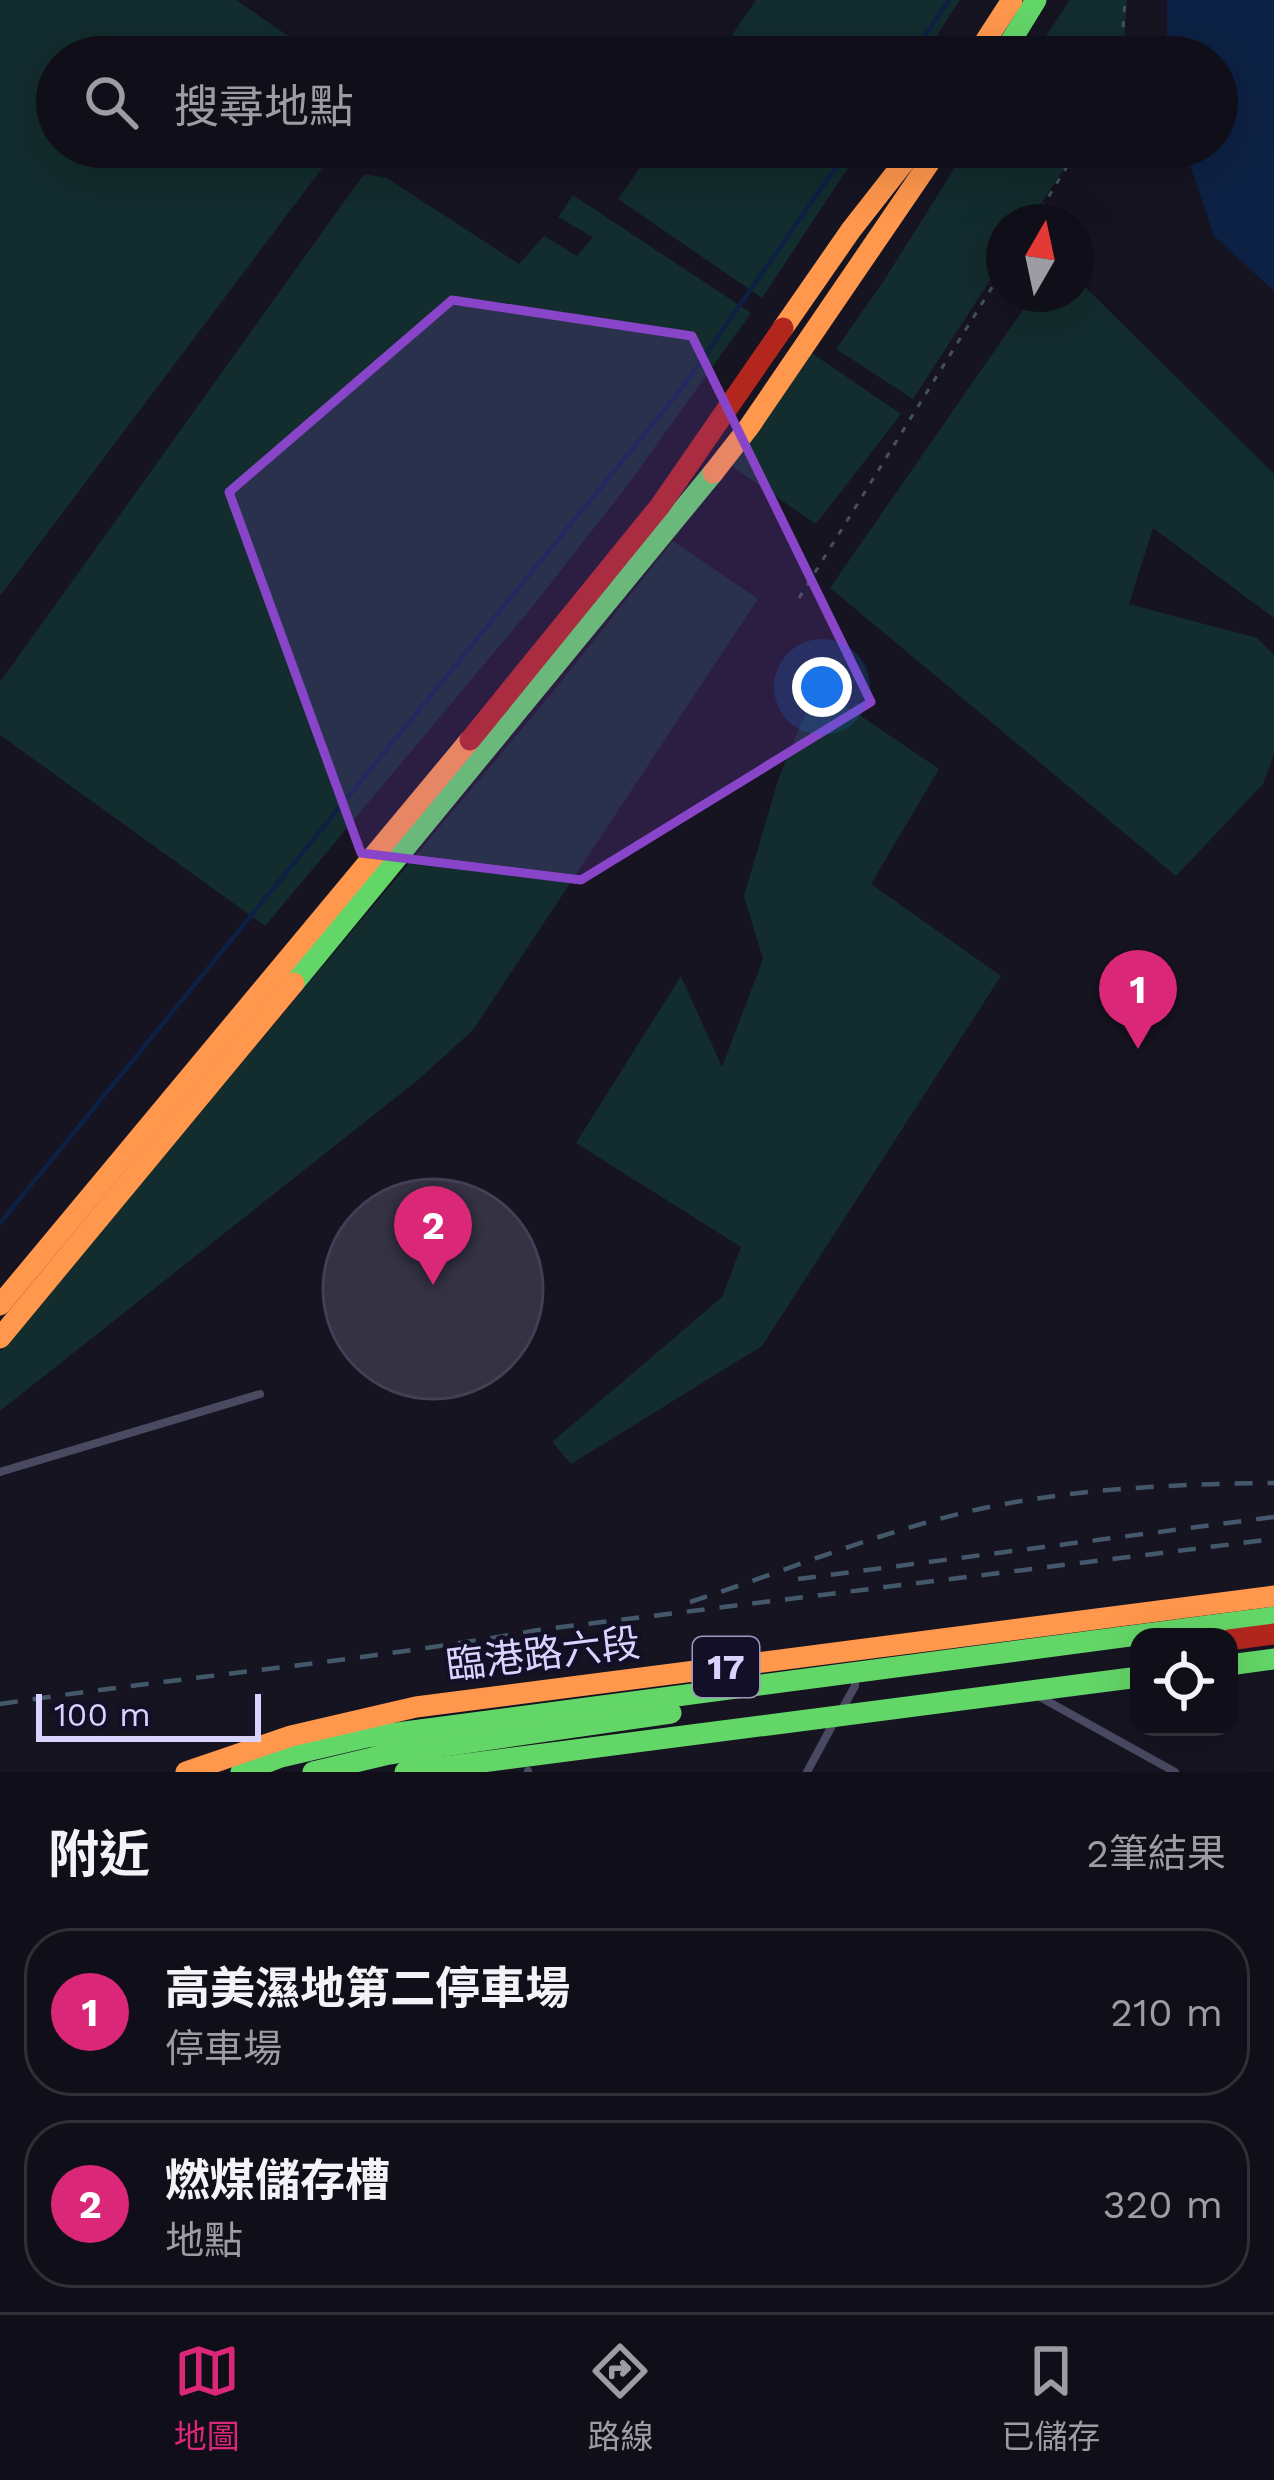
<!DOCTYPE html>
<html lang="zh-TW">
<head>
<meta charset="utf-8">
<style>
	:root { --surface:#100f19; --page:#191822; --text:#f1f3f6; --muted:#9c9ca2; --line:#302f38; --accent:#db2777 }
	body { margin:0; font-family:"Work Sans","Noto Sans TC",sans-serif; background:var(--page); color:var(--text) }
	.controls { position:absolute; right:36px; bottom:36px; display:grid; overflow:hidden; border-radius:24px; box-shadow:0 12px 48px #0002 }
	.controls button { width:108px; height:108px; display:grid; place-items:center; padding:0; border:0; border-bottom:3px solid var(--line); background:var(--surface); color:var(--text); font:60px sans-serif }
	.compass { position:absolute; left:986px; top:204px; width:108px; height:108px; border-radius:50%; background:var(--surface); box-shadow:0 12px 48px #0002; rotate:9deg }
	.scale { position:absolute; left:36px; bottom:30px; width:225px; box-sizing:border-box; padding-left:12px; border:6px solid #d9d4ff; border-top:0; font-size:33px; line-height:42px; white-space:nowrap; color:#d9d4ff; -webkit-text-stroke:9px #130f26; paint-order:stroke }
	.you { position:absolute; left:822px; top:687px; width:42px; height:42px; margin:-30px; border:9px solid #fff; border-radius:50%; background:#1a73e8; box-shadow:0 0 0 18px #1a73e833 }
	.badge { display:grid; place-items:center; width:78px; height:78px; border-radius:50%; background:var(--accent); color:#fff; font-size:39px; font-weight:700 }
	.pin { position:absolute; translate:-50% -99px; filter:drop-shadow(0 3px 6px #0008) }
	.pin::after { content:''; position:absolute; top:63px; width:42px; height:36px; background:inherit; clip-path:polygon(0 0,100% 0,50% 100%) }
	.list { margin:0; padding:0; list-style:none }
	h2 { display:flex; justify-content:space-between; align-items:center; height:156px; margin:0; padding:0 48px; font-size:51px }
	h2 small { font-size:39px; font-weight:400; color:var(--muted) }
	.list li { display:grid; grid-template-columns:78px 1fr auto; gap:36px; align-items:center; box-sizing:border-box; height:168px; margin:0 24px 24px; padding:0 24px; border:3px solid var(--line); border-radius:48px }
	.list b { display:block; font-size:45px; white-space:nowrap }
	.list p { margin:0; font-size:39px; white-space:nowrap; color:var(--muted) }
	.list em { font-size:39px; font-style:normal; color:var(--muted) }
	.icon { flex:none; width:66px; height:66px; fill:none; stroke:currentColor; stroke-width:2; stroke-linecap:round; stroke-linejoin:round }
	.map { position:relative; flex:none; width:1274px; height:1772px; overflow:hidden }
	.search { position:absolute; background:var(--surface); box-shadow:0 12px 48px #0002; left:36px; right:36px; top:36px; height:132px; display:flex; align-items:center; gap:30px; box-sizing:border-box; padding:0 42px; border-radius:66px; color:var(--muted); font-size:45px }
	.sheet { height:540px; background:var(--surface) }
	nav { display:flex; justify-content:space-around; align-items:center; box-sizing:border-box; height:168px; border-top:3px solid var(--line); background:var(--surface); font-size:33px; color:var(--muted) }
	nav a { display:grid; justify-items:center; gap:6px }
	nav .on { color:var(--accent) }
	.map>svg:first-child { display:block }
</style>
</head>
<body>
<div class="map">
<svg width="1274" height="1772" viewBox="0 0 1274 1772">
	<rect width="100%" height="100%" fill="#161421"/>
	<g fill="#132c2d">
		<path d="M0 0H236L319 57H57V147H338L0 596Z"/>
		<path d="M756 0H960L923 57H717Z"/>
		<path d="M1070 0H1127L1123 57H1032Z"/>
		<path d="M654 147H862L762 298 618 199Z"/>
		<path d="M968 147H1078L1029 222H1004V259L913 399 836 349 881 285Z"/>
		<path d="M364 174 387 178 519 264 544 236 577 256 593 237 558 217 573 195 751 313 627 486 532 607 265 926 0 735V682Z"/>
		<path d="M1076 278 1274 474V618L1153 528 1129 604 1257 638 1274 655V754L1263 784 1176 876 830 588 1034 294H1076Z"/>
		<path d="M810 352 901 414 816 524 730 465Z"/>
		<path d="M673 541 758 599 473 1030 418 1080 0 1411V1351L551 694Z"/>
		<path d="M817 686 939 769 871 884 1001 976 762 1346 571 1464 552 1442 722 1297 741 1247 576 1143 681 976 722 1067 763 959 744 896 779 777Z"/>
	</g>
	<path fill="#0d2144" d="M1167 0H1274V291L1214 236 1184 147H1217V57H1167Z"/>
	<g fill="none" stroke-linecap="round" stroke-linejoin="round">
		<g stroke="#0d2144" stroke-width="4.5">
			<path d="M911 57 949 0"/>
			<path d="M0 1223 682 388 850 147"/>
		</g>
	</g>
	<circle fill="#343243" stroke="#433f54" stroke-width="3" cx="433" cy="1289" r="110"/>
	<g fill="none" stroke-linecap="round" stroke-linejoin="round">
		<g stroke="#44505f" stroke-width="3" stroke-dasharray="6 9" stroke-linecap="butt">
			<path d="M1121 57 1125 0"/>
			<path d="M1033 222 1079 147"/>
			<path d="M799 598 1004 268"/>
		</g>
		<g stroke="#4a4962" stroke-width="8">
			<path d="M0 1472 260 1394"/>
			<path d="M1040 1697 1175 1772"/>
			<path d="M841 1711 855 1686V1676"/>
			<path d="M528 1771V1772"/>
			<path d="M807 1772 833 1724"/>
		</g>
		<g stroke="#63d668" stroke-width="21">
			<path d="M1001 57 1036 0"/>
			<path d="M294 983 713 473"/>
			<path d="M1229 1665 1274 1659"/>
			<path d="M241 1772 281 1757 367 1737 1274 1617"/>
			<path d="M313 1772 389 1754 671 1713"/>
			<path d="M405 1772 1139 1677"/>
		</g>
		<g stroke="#ff974d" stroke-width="21">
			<path d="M975 57 1012 0"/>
			<path d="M783 328 851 230 916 147"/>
			<path d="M713 473 749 427 940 147"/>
			<path d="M0 1305 470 740"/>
			<path d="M0 1338 294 983"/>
			<path d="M186 1772 291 1736 416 1707 1274 1596"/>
		</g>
		<g stroke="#b3261e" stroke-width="21">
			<path d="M470 740 660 506 783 328"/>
			<path d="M1229 1640 1274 1634"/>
		</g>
		<g stroke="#43596b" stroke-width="4.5" stroke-dasharray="18 15" stroke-linecap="butt">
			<path d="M798 1579 1274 1517"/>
			<path d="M690 1602C789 1570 888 1528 989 1507 1082 1488 1179 1484 1274 1483"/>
			<path d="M0 1704C179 1677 359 1662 538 1630L1274 1539"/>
		</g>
	</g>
	<path fill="#8945c9" fill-opacity="0.2" stroke="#8945c9" stroke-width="9" stroke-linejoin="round" d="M452 300 692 336 871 702 581 880 361 853 229 492Z"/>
	<g text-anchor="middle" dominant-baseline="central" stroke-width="9" stroke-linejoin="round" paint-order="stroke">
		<rect fill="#130f26" stroke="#9e99be" stroke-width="3" x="693" y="1637" width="66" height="60" rx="9"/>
		<g font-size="36" font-weight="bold" fill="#d9d4ff">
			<text x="726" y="1667">17</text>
		</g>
		<g font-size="39" fill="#d9d4ff" stroke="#130f26">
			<text transform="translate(543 1654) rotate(-7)">臨港路六段</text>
		</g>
	</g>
</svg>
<div class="controls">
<button><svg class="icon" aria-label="locate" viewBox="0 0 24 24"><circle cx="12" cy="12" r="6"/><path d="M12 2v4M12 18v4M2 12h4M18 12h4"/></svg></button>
</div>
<svg class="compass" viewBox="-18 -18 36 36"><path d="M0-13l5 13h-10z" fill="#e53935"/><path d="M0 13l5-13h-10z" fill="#9c9ca2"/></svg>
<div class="scale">100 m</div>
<div class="you"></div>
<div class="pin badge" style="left:1138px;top:1049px">1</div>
<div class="pin badge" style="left:433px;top:1285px">2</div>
<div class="search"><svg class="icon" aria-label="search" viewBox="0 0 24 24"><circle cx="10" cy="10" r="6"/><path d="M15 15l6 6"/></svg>搜尋地點</div>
</div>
<section class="sheet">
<h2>附近<small>2筆結果</small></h2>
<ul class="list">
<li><span class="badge">1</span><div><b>高美濕地第二停車場</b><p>停車場</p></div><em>210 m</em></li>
<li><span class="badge">2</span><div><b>燃煤儲存槽</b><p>地點</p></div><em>320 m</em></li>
</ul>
</section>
<nav>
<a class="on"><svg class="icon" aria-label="map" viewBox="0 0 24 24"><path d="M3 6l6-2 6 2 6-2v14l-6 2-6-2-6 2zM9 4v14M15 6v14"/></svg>地圖</a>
<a><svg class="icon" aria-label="directions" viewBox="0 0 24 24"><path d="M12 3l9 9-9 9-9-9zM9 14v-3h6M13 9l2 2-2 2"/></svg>路線</a>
<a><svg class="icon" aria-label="saved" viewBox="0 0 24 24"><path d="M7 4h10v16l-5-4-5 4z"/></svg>已儲存</a>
</nav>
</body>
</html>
